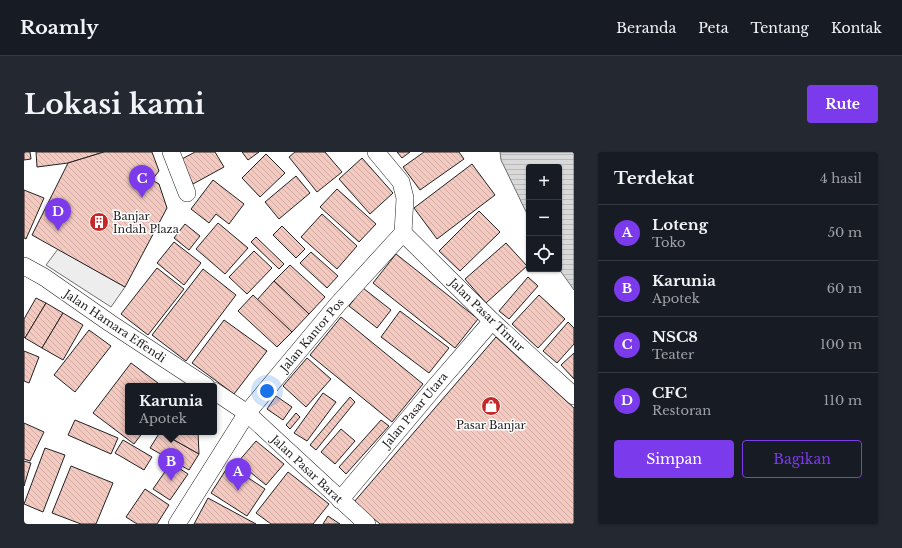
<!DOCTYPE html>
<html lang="id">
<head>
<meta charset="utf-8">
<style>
	:root { --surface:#171b24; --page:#242831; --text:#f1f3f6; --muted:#9ea1a6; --line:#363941; --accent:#7c3aed }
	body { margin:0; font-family:"Libre Baskerville",serif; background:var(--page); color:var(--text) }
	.controls { position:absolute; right:12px; top:12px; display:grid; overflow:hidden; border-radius:4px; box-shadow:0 1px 3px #0004 }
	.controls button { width:36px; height:36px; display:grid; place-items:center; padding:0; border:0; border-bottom:1px solid var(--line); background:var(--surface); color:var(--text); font:20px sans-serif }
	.you { position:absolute; left:243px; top:239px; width:14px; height:14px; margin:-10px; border:3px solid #fff; border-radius:50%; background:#1a73e8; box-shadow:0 0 0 6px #1a73e833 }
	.badge { display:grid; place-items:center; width:26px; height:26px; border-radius:50%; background:var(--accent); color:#fff; font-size:13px; font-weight:700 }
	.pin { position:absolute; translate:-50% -33px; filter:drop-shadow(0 1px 2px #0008) }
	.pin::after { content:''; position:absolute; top:21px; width:14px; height:12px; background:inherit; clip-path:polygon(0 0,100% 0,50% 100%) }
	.popup { position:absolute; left:101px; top:231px; width:92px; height:52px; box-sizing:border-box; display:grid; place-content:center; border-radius:4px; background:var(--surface); filter:drop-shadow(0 1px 3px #0005); font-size:13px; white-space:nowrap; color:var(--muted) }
	.popup b { font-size:15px; color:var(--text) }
	.popup::after { content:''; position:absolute; left:50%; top:100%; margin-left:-8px; border:8px solid transparent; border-top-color:var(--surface) }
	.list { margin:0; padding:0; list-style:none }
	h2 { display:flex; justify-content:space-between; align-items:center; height:52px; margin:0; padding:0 16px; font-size:17px }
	h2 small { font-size:13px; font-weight:400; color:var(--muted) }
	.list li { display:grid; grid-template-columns:26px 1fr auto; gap:12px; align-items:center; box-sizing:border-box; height:56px; padding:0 16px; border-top:1px solid var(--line) }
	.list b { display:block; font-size:15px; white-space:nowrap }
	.list p { margin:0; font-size:13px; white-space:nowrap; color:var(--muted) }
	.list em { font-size:13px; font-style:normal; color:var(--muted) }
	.actions { display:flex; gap:8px; padding:12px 16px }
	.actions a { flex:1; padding:9px 0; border:1px solid var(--accent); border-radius:4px; text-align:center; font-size:14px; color:var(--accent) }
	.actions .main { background:var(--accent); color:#fff }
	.icon { flex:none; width:22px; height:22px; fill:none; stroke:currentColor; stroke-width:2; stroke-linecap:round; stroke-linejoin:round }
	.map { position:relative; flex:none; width:550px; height:372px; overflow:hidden; border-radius:4px }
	header { display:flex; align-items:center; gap:24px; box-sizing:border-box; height:56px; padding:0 20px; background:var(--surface); border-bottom:1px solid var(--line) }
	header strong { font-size:19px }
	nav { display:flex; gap:22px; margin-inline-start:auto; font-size:14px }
	.intro { display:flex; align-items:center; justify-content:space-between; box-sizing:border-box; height:96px; padding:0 24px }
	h1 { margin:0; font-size:28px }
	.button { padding:10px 18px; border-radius:4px; background:var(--accent); color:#fff; font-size:14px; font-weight:700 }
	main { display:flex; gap:24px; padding:0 24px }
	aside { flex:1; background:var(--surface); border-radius:4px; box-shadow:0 1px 3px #0004 }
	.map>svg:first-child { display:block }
</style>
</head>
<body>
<header>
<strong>Roamly</strong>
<nav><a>Beranda</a><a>Peta</a><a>Tentang</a><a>Kontak</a></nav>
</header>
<div class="intro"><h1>Lokasi kami</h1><a class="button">Rute</a></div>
<main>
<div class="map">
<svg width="550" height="372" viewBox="0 0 550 372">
	<defs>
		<pattern id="water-rules" width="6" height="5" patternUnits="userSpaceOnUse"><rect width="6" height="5" fill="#d9d9d9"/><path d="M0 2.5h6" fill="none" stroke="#bababa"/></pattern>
		<pattern id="building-back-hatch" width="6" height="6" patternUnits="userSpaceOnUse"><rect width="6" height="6" fill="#f3c9c0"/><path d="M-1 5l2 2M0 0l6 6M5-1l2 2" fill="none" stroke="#d0aca5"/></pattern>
	</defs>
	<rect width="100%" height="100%" fill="#fff"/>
	<path fill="#ededed" stroke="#6f6f6f" d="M34 97 101 135 87 155 22 113Z"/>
	<path fill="url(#water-rules)" stroke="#6f6f6f" d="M476 0H550V138L535 117V15H505V66L477 8Z"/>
	<g fill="url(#building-back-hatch)" stroke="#222">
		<path d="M0 0H6L7 7 0 8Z"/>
		<path d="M12 0H80L44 11 13 15Z"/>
		<path d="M80 0H128L135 19 128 28 135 32 143 56 101 135 8 83 44 11Z"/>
		<path d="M171 0H191L200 15 169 32 156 8Z"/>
		<path d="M218 0H235L224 8Z"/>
		<path d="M271 0H301L318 20 293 40 265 5Z"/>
		<path d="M373 0H386L378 6Z"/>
		<path d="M400 0H435L440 7 396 38 379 15Z"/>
		<path d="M242 2 261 21 236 45 218 26Z"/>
		<path d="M338 6 369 41 346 62 315 27Z"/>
		<path d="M448 12 471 43 413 87 390 56Z"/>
		<path d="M272 24 286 41 255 67 241 50Z"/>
		<path d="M189 28 220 52 205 72 192 62 185 71 167 57Z"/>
		<path d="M313 37 352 72 335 90 296 55Z"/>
		<path d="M0 38 20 46 2 87 0 86Z"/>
		<path d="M455 59 476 80 436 119 415 99Z"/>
		<path d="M298 62 333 94 313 117 277 85Z"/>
		<path d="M194 71 224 96 201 122 172 97Z"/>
		<path d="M161 72 176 84 165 98 150 86Z"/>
		<path d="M258 74 281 97 272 106 249 83Z"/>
		<path d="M232 85 260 112 255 117 227 90Z"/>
		<path d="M150 90 177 111 160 133 133 111Z"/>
		<path d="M482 91 503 114 462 151 441 127Z"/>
		<path d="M230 99 248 116 223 142 205 125Z"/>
		<path d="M287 100 314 124 303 136 276 111Z"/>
		<path d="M372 102 454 167 431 196 349 131Z"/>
		<path d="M266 113 301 145 285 162 250 129Z"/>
		<path d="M133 116 160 137 124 183 97 162Z"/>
		<path d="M179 117 212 143 162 209 128 183Z"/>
		<path d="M504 125 514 134 485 167 475 159Z"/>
		<path d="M250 129 285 162 268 180 233 148Z"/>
		<path d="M339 136 367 158 353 176 325 154Z"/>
		<path d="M229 143 268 180 253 195 214 159Z"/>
		<path d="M515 143 541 167 514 196 488 172Z"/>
		<path d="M12 146 22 151 1 186 0 185V167Z"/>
		<path d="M22 151 39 161 18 196 1 186Z"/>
		<path d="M376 159 425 196 405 221 357 185Z"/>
		<path d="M39 161 59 173 39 208 18 196Z"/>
		<path d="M317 165 399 232 368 270 286 203Z"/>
		<path d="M200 168 243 199 210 242 168 211Z"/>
		<path d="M544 170 550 176V192L533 211 519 199Z"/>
		<path d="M65 178 87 194 51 240 30 223Z"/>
		<path d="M472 185 550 256V372H356L330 350Z"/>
		<path d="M0 199 15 205 5 231 0 229Z"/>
		<path d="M550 201V227L537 213Z"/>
		<path d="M283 206 307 227 282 255 259 234Z"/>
		<path d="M107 211 138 234H104V280H119L110 292 69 261Z"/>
		<path d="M299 241 312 250 283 289 270 281Z"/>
		<path d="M252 244 268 255 259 268 243 257Z"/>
		<path d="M326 245 331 250 292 298 286 293Z"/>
		<path d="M272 261 276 265 266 277 262 273Z"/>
		<path d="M51 268 94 286 87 302 44 283Z"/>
		<path d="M357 268 365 274 322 322 315 315Z"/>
		<path d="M0 271 20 280 6 309 0 307Z"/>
		<path d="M317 277 331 289 311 312 297 300Z"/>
		<path d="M136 280 175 302 165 318 126 296Z"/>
		<path d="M136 280H174L175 302Z"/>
		<path d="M99 288 128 305 120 318 91 301Z"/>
		<path d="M232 289 260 312 242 333 214 310Z"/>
		<path d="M21 296 41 303 19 360 0 352Z"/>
		<path d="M0 309 7 311 0 334Z"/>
		<path d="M147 311 164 322 146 348 129 337Z"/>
		<path d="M205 313 241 337 223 364 187 341Z"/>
		<path d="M47 314 89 331 72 372H57L28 361Z"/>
		<path d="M264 320 305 352 289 372H247L232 361Z"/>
		<path d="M121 337 145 353 133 372H113L102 365Z"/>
		<path d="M184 346 232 372H170Z"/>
		<path d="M304 364 316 372H299Z"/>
	</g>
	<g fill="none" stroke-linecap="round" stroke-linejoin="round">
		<g stroke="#222" stroke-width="18">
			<g id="minor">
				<path d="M147 0 163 41"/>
				<path d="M352 0 377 30 381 46 379 81"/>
				<path d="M379 81 468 169 550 244"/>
				<path d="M0 114 20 125 86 171 182 234"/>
				<path d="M190 239 223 261 343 372"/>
				<path d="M316 348 410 236 468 169"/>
				<path d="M153 372 223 261 314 152 379 81"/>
			</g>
		</g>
		<use href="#minor" stroke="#fff" stroke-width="17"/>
	</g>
	<defs>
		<g id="building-disc" transform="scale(1)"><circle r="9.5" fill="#c62828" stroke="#fff"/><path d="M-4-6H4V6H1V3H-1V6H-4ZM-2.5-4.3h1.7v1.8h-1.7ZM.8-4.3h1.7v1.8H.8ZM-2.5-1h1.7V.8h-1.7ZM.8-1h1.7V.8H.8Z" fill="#fff"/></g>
		<g id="shop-disc" transform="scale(1)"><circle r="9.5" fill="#c62828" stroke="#fff"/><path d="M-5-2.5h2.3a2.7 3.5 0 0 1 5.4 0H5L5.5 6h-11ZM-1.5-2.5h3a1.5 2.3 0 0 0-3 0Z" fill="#fff"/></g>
	</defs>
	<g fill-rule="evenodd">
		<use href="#building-disc" x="75" y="70"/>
		<use href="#shop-disc" x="467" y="254"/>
	</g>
	<g text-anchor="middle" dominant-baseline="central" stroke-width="3" stroke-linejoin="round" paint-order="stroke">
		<g font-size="11" fill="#222" stroke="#fff" text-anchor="start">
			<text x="89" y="64">Banjar<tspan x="89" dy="13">Indah Plaza</tspan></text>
			<text x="467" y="273" text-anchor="middle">Pasar Banjar</text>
		</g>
		<g font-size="11" fill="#222" stroke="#fff">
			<text transform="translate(463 163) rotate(44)">Jalan Pasar Timur</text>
			<text transform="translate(91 174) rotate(34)">Jalan Hamara Effendi</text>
			<text transform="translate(288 183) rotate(-50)">Jalan Kantor Pos</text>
			<text transform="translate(391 258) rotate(-50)">Jalan Pasar Utara</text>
			<text transform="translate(283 317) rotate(43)">Jalan Pasar Barat</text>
		</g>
	</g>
</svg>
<div class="controls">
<button>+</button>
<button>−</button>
<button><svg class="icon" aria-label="locate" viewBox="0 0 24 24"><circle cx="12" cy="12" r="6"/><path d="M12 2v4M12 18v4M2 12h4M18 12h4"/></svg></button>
</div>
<div class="you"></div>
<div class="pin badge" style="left:214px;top:339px">A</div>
<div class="pin badge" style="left:147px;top:329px">B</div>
<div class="popup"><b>Karunia</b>Apotek</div>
<div class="pin badge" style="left:118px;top:46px">C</div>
<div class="pin badge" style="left:34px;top:79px">D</div>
</div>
<aside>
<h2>Terdekat<small>4 hasil</small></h2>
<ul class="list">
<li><span class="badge">A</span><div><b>Loteng</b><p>Toko</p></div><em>50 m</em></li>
<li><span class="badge">B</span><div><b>Karunia</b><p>Apotek</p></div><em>60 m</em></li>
<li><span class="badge">C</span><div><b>NSC8</b><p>Teater</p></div><em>100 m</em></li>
<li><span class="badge">D</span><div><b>CFC</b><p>Restoran</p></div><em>110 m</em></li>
</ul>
<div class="actions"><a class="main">Simpan</a><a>Bagikan</a></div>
</aside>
</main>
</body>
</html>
